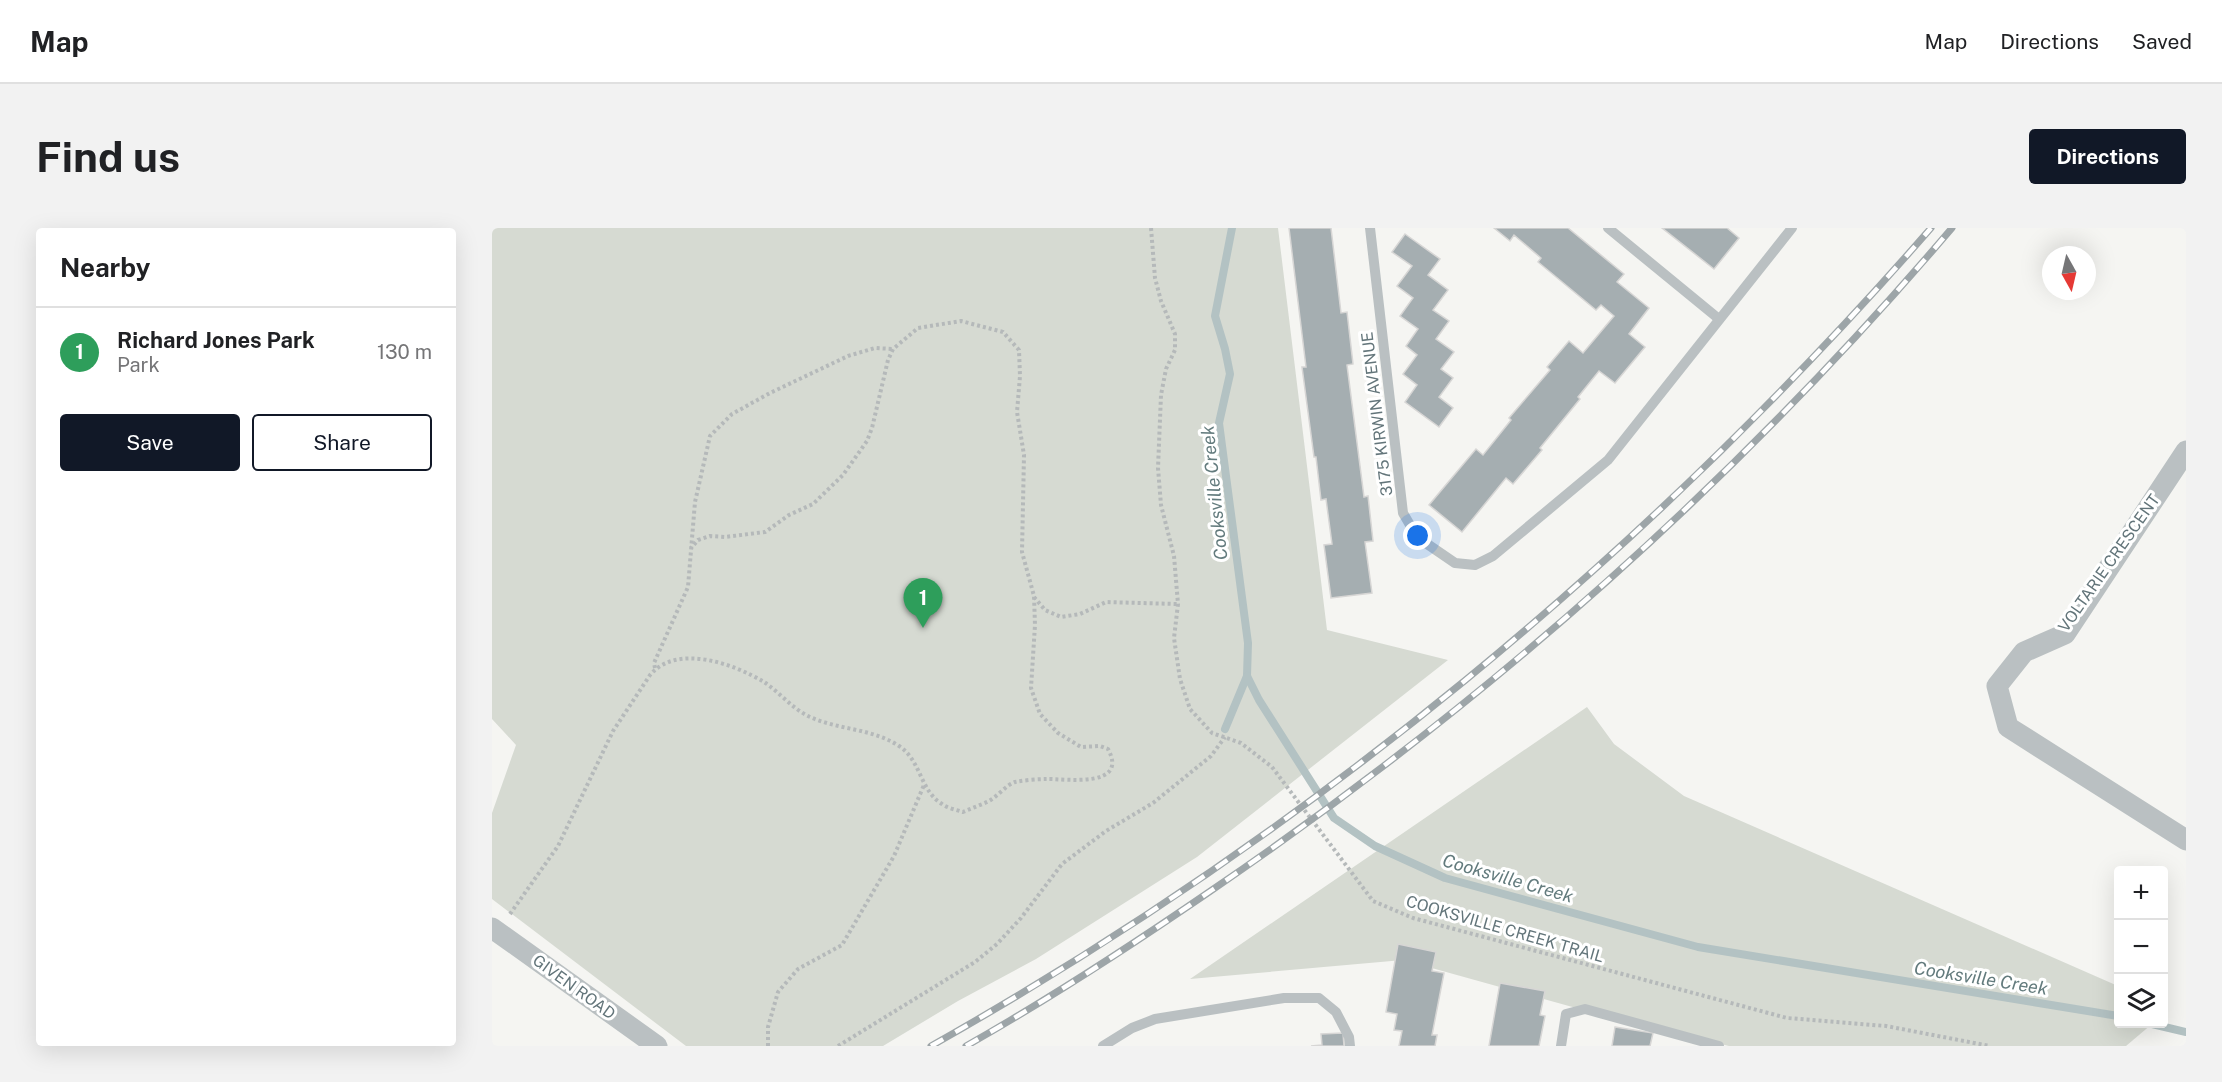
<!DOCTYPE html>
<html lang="en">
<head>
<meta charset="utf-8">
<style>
	:root { --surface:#fff; --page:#f2f2f2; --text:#202124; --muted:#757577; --line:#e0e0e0; --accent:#111827 }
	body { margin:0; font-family:"Public Sans",sans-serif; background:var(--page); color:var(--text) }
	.controls { position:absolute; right:18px; bottom:18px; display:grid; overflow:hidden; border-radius:6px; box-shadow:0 6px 24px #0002 }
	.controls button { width:54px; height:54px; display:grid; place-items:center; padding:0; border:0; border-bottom:2px solid var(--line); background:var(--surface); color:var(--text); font:30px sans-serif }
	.compass { position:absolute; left:1550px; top:18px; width:54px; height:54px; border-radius:50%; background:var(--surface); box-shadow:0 6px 24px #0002; rotate:172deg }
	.you { position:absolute; left:926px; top:308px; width:21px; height:21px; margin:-15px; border:4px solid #fff; border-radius:50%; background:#1a73e8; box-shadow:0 0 0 9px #1a73e833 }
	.badge { display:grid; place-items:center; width:39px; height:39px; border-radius:50%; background:var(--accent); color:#fff; font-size:20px; font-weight:700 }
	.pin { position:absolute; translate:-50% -50px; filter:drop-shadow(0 2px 3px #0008) }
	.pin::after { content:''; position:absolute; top:32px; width:21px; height:18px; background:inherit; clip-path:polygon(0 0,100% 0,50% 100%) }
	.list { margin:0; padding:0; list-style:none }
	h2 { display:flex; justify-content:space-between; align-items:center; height:78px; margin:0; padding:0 24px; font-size:26px }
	h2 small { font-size:20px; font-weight:400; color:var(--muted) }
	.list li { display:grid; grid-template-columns:39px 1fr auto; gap:18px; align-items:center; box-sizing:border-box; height:90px; padding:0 24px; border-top:2px solid var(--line) }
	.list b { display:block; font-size:22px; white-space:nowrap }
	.list p { margin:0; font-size:20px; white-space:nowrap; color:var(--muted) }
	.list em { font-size:20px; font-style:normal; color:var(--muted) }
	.actions { display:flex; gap:12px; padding:18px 24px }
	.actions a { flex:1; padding:14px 0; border:2px solid var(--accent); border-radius:6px; text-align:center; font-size:21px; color:var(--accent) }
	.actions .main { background:var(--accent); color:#fff }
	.icon { flex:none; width:33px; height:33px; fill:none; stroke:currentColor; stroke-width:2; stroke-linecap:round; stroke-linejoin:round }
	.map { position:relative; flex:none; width:1694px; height:818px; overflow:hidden; border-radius:6px }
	header { display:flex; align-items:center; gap:36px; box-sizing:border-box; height:84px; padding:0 30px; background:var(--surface); border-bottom:2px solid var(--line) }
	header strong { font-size:28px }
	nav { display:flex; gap:33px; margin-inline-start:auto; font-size:21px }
	.intro { display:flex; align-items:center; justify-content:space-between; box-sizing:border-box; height:144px; padding:0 36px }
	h1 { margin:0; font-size:42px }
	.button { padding:15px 27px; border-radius:6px; background:var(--accent); color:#fff; font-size:21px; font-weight:700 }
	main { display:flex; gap:36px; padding:0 36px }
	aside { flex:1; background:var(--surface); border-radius:6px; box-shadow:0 6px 24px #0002 }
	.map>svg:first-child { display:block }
</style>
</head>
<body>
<header>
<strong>Map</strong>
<nav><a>Map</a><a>Directions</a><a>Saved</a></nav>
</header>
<div class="intro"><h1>Find us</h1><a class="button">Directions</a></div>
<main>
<aside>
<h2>Nearby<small></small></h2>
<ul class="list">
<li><span class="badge" style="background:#2e9e5b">1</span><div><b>Richard Jones Park</b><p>Park</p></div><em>130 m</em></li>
</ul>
<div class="actions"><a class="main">Save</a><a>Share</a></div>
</aside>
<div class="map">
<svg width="1694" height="818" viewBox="0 0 1694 818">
	<rect width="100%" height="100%" fill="#f5f5f2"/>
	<g fill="#d6dad2">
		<path d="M0 0H786L835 402 956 432 705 629 544 731 466 773 391 818H194L0 671V585L24 517 0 491Z"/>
		<path d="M1095 479 1122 516 1192 568 1626 758V796H1660L1634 818H1237L1102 785 911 732 698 751Z"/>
	</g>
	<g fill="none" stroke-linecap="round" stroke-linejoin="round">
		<g stroke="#b3c2c3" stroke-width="8">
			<path d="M740 0 723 88 733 121 738 146 727 195 756 415 755 448 767 472 842 590 883 618 953 650 1206 719 1626 788"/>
			<path d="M733 501 755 448"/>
			<path d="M1660 796 1694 804"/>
		</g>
	</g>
	<g fill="#a5aeb1" stroke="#d7d6d5" stroke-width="1.5">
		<path d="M797 0H839L849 85 855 84 861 136 855 137 872 269 876 268 881 313 873 314 880 365 839 370 832 317 840 316 834 271 829 272 824 229H822L810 139H814Z"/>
		<path d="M1002 0H1076L1132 46 1125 54 1157 80 1137 106 1153 119 1123 155 1107 143 1086 169 1088 171 1048 220 1050 222 1021 256 1014 250 970 304 937 277 984 221 991 227 1019 192 1017 190 1058 142 1055 139 1077 113 1091 125 1122 88 1109 77 1104 82 1046 34 1049 30 1022 7 1018 13Z"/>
		<path d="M1170 0H1235L1247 10 1222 41Z"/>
		<path d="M913 6 948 31 936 47 956 62 941 82 957 93 944 111 962 124 949 141 961 150 947 169 961 180 947 199 913 174 925 157 911 146 925 127 914 118 926 101 908 88 921 70 905 58 920 38 900 24Z"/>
		<path d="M906 716 944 724 940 743 952 745 940 807H945L943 818H907L910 803 902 802 905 786 894 784Z"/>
		<path d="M1008 755 1053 763 1048 787 1053 788 1047 818H997Z"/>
		<path d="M1123 799 1161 805 1158 818H1120Z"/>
		<path d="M851 805 852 818H819L830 817 829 806Z"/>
	</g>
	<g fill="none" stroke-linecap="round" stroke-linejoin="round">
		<g stroke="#b5b9ba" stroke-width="4" stroke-dasharray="3 3" stroke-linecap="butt">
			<path d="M659 0 663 50 669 73 683 106V122L674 141 669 167 666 240 669 277 682 328 686 376 682 410 688 451 698 481 720 505 749 515 780 539 881 673 921 690 1295 790 1394 798 1498 818"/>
			<path d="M542 369 553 382 569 389 588 386 614 374 686 376"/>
			<path d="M163 440 162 435 196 359 203 274 218 208 240 186 278 165 356 128 383 120 401 121"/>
			<path d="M18 686 66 618 121 503 158 447C185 415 242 436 272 454 287 464 300 480 316 488 345 502 380 500 407 518 429 532 428 563 450 576 455 580 465 582 471 584 480 580 489 577 497 573 506 568 514 557 523 554 533 552 546 551 556 551 575 551 637 560 616 521L608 518 589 519 566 505 548 486 539 460 543 397 542 368 530 324 532 227 525 184 528 148 527 122 511 104 469 93 426 100 401 121 396 132 380 200 375 213 351 247 321 276 297 287 273 304 233 309 218 308 206 312 199 320"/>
			<path d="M276 818V799L286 764 306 741 350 717 402 628 432 557"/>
			<path d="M346 818 483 734 505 716 529 690 570 636 614 603 661 575 719 528 733 509"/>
		</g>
		<g stroke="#bac0c2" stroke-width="10">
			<path d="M878 0 911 285 925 309 963 335 983 337 1001 328 1116 232 1300 0"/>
			<path d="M1116 0 1227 91"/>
			<path d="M611 818 640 800 663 791 792 770H827L844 784 857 809 858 818"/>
			<path d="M1069 818 1074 786 1093 781 1227 818"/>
		</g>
		<g stroke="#bac0c2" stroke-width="21">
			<path d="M1694 223 1573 406 1532 424 1505 458 1516 499 1694 612"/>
			<path d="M0 700 165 818"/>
		</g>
		<g stroke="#9da5a8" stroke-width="7">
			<g id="rail">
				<path d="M439 818C817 605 1154 327 1439 0"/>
				<path d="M474 818C559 770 640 717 720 662 994 475 1245 253 1460 0"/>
			</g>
		</g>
		<use href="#rail" stroke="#fff" stroke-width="4.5" stroke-dasharray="14" stroke-linecap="butt"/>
	</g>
	<g text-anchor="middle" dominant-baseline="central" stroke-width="6" stroke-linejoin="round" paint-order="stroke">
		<g font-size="16" fill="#63757a" stroke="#fff">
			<text transform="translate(885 186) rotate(-97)">3175 KIRWIN AVENUE</text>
			<text transform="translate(1617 335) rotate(-55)">VOLTARIE CRESCENT</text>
			<text transform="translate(1013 701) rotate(16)">COOKSVILLE CREEK TRAIL</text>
			<text transform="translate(82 759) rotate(36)">GIVEN ROAD</text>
		</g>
		<g font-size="18" font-style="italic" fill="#637b7d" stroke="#fff">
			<text transform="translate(722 265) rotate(-96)">Cooksville Creek</text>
			<text transform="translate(1016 650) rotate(16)">Cooksville Creek</text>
			<text transform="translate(1489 750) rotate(9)">Cooksville Creek</text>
		</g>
	</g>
</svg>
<div class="controls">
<button>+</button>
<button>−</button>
<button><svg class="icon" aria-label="layers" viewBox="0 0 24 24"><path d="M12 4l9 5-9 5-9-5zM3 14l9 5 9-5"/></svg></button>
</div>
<svg class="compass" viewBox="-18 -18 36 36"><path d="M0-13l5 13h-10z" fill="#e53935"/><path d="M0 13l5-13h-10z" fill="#757577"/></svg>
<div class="you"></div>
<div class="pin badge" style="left:431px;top:400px;background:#2e9e5b">1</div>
</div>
</main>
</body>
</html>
